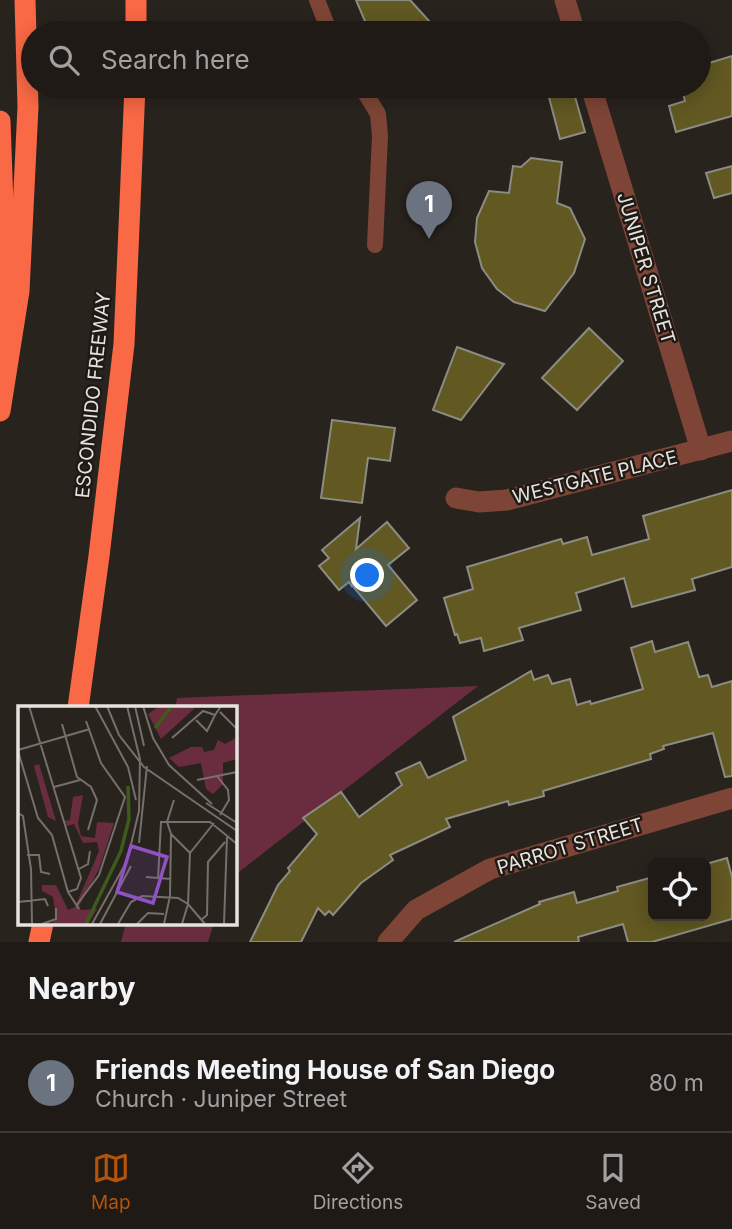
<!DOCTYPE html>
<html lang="en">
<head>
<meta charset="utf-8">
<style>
	:root { --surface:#1f1a16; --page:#2c2723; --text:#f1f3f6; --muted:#a1a1a1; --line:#3c3835; --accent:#b45309 }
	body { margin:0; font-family:Inter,sans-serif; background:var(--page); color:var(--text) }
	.controls { position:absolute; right:21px; bottom:21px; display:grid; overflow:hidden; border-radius:10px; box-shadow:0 4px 18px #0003 }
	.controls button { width:63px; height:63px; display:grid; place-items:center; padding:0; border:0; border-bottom:2px solid var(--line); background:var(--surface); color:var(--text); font:35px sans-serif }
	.you { position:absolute; left:368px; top:576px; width:24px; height:24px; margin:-18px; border:5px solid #fff; border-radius:50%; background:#1a73e8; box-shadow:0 0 0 10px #1a73e833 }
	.badge { display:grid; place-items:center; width:46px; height:46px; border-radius:50%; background:var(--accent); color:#fff; font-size:23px; font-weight:700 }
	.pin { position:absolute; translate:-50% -58px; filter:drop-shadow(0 2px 4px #0008) }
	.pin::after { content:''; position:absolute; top:37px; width:24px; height:21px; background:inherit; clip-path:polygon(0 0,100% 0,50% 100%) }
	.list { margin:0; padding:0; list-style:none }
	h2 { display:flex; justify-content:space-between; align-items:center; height:91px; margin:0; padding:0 28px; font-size:30px }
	h2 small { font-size:23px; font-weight:400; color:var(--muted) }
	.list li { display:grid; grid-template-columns:46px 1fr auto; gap:21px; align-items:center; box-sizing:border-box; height:98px; padding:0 28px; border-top:2px solid var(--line) }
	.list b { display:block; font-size:26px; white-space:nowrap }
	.list p { margin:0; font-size:23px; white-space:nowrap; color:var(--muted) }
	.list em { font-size:23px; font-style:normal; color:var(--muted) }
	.icon { flex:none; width:38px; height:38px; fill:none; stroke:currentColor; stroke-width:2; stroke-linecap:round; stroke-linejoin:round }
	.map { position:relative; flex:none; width:732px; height:942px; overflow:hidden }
	.search { position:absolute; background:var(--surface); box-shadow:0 4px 18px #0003; left:21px; right:21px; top:21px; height:77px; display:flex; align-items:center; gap:18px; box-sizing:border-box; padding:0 24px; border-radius:38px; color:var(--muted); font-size:26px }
	.sheet { height:189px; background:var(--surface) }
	nav { display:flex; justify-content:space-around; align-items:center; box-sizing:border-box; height:98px; border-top:2px solid var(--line); background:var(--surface); font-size:19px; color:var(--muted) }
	nav a { display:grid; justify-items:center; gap:4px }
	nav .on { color:var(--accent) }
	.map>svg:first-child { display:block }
</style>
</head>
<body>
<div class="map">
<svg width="732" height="942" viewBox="0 0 732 942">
	<rect width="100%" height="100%" fill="#29231e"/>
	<g fill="#692d3f">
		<path d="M478 686 235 875 234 708H175L177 698Z"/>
		<path d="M126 923H214L208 942H121Z"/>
	</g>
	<g fill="#615822" stroke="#8d8c83" stroke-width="2">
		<path d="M356 0H410L440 33H370Z"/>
		<path d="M732 56V116L676 132 669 106 685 101 681 86H699V66Z"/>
		<path d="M546 86H572L585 132 560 139Z"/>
		<path d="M531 158 562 162 557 203 570 208 585 239 574 273 545 311 514 302 497 289 482 268 475 242 477 218 489 191 509 193 513 166 521 167Z"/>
		<path d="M732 166V193L714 198 706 173Z"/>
		<path d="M589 328 623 361 577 410 542 378Z"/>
		<path d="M457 347 504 364 461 420 433 410Z"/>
		<path d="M332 420 395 428 390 461 368 458 362 503 321 498Z"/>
		<path d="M732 490V567L692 579 695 590 632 607 624 578 576 593 581 610 519 628 523 640 484 651 481 638 460 643 457 634 455 635 444 598 473 589 467 567 561 539 563 544 587 537 592 555 649 539 643 516Z"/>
		<path d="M360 518 356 549 387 522 409 548 388 565 417 600 386 626 351 584V585L349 582 339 590 319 566 329 558 322 550Z"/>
		<path d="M652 641 655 652 688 642 699 677 708 675 712 687 732 681V776L725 777 713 733 663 746 664 749 650 754 651 759 543 791 544 796 509 805 508 801 446 819 450 827 390 855 393 860 361 883 333 915 329 911 325 915 318 908 301 942H250L278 885 290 871 288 868 317 834 303 818 341 792 359 817 402 785 396 773 420 762 428 778 466 760 453 717 531 671 534 680 548 675 552 684 570 679 577 705 590 701 591 704 643 689 631 648Z"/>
		<path d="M727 858 732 877V919L652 942H628L623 924 578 937 579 942H454L540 904 539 902 574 892 577 903 618 891 617 887 653 877V916H706V864Z"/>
	</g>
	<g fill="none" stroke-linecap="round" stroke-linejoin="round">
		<g stroke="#7e4536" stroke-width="16">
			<path d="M317 0 326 23 332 33"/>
			<path d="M361 86 378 114 380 136 375 245"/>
		</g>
		<g stroke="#7e4536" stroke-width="21">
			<path d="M565 0 575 33"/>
			<path d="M591 86 701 450"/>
			<path d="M456 498 479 502 507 500 732 441"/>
			<path d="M388 942 416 910 490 869 732 798"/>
		</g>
		<g stroke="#f96945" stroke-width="21">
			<path d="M136 0V33"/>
			<path d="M0 121 4 233 0 339"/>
			<path d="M0 411 19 291 28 107 25 0"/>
			<path d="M78 708 99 556 124 344 135 86"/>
			<path d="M39 942 43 923"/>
		</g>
	</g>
	<g text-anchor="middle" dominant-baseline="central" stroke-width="5" stroke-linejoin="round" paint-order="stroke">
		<g font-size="19" fill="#e6e3df" stroke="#1f1a15">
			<text transform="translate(646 268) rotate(73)">JUNIPER STREET</text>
			<text transform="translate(93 395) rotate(-84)">ESCONDIDO FREEWAY</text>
			<text transform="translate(595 477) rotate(-14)">WESTGATE PLACE</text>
			<text transform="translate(570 846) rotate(-17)">PARROT STREET</text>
		</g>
	</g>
	<g transform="translate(18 706)">
		<rect width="219" height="219" fill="#29231e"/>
		<path d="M142 0H179L143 33 130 8ZM219 31V53L205 57V78L195 88 188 83 183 57 161 61 151 52 173 41H184L186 46 196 44 200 34 207 38ZM21 58 38 115 30 111 16 60ZM65 89 60 117 63 130 77 132 79 116 96 117 81 163 61 200 63 204 79 203 70 218H33L38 213 35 191 24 185V179H38L50 204 57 201 81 145 79 136 65 137 56 118 49 120 46 115 52 114 55 91Z" fill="#692d3f"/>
		<path fill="none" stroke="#3d5b1a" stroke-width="3.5" d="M137 22 154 0M68 218 103 145 111 113 110 80"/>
		<path fill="none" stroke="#75706b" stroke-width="2" d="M11 0 63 172 59 183 50 186M77 0 110 61 118 94M89 0 101 29 126 61 219 125M117 0 126 40M125 0 135 32 151 59 194 98M202 6 219 23M178 14 189 25 197 9M44 18 59 71 73 81 79 94 70 124M154 32 185 5 197 9 203 0M0 44 72 23M0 45 20 112 34 129 50 186 61 203M199 70 210 84 211 94 202 109M179 74 219 66M36 81 62 74M188 97 219 117M0 107 5 110 13 163 14 218M153 128 172 147 170 198 164 218M121 137 129 60M172 147 196 117M9 149H21L23 166 32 168M61 163 70 158 72 145M128 171 153 173M140 173 143 116H192L219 138M0 196 27 193 30 200M58 200 81 169 107 91 83 57 68 15M183 214 189 209 190 156 207 136M24 218 38 213V202M74 218 109 155 121 105 122 53 109 0M82 218 113 160M100 218 113 196 124 190 160 192 170 198 187 218M119 218 130 207 146 208M146 218 152 190 153 128 149 116 156 94M206 218 209 131"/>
		<path fill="#9051c5" fill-opacity="0.15" stroke="#9051c5" stroke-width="3.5" d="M113 140 149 151 135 197 99 186Z"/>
		<rect width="219" height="219" fill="none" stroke="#e6e3df" stroke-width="3.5"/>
	</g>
</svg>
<div class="controls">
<button><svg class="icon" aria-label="locate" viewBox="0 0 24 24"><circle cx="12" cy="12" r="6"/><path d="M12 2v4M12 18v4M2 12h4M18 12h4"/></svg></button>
</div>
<div class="you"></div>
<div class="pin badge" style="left:429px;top:239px;background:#6b7280">1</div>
<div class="search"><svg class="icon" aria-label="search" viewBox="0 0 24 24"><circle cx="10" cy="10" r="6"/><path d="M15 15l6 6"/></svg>Search here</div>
</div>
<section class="sheet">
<h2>Nearby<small></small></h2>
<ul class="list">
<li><span class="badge" style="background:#6b7280">1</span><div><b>Friends Meeting House of San Diego</b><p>Church · Juniper Street</p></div><em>80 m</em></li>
</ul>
</section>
<nav>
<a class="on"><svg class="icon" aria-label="map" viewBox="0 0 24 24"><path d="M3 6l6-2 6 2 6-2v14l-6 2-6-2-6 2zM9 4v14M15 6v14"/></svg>Map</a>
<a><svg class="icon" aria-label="directions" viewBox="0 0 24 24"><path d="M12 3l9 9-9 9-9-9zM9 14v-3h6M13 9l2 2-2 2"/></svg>Directions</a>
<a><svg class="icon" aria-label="saved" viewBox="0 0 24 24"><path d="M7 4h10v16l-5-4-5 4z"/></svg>Saved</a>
</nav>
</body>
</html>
